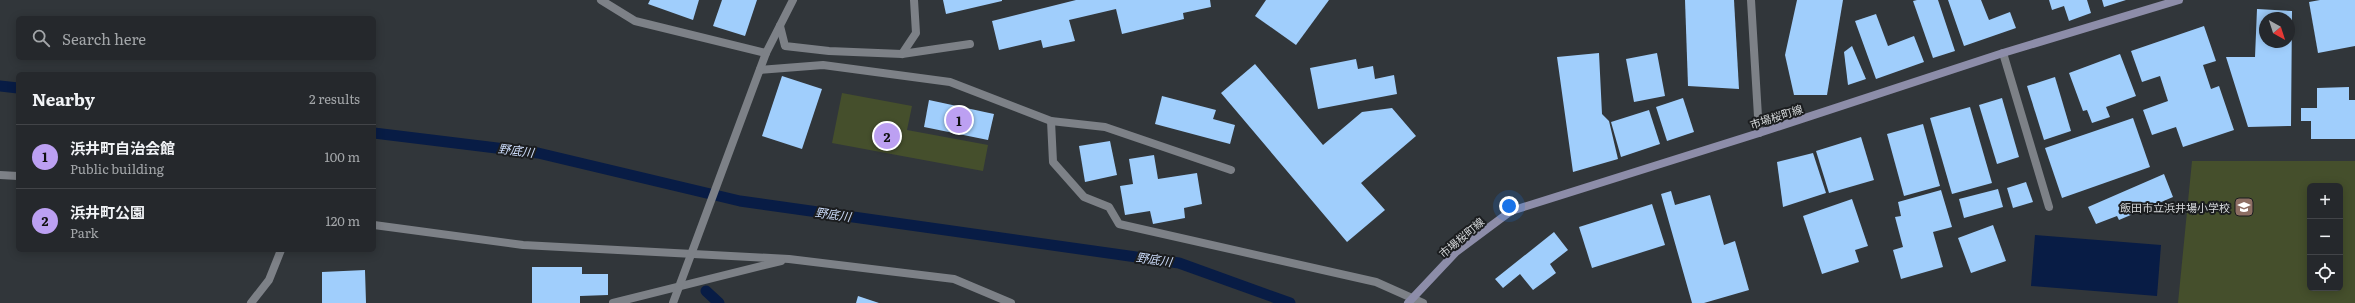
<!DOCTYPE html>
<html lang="en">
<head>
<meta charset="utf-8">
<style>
	:root { --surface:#25282c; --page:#2d3034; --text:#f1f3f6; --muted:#a3a6a9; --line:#424448; --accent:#bca0f2 }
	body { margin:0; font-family:Literata,"Noto Sans JP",serif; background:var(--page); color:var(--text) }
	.controls { position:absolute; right:12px; bottom:12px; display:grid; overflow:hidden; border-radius:6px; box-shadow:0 2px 10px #0003 }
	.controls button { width:36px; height:36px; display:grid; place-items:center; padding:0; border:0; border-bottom:1px solid var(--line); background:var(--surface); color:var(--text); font:20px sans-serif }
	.compass { position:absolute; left:2259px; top:12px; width:36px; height:36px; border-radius:50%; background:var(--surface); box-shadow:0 2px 10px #0003; rotate:141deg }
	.you { position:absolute; left:1509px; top:206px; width:14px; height:14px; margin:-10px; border:3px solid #fff; border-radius:50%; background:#1a73e8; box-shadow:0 0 0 6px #1a73e833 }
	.badge { display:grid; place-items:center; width:26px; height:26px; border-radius:50%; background:var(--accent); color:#111; font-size:13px; font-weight:700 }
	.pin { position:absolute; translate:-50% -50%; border:2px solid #fff; box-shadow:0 1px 4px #0006 }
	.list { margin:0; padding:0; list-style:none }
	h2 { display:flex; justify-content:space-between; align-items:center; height:52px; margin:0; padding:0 16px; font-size:17px }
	h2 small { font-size:13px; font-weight:400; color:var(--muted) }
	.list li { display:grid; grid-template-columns:26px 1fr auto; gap:12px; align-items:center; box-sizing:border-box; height:64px; padding:0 16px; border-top:1px solid var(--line) }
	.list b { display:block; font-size:15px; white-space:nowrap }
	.list p { margin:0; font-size:13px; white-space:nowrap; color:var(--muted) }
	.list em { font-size:13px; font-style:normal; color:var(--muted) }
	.icon { flex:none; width:22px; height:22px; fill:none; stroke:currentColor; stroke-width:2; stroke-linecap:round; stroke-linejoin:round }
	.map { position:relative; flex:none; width:2355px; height:303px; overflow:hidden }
	.search { position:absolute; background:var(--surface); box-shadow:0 2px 10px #0003; left:16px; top:16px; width:360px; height:44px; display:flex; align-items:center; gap:10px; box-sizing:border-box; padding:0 14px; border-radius:6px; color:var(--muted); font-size:15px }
	.panel { position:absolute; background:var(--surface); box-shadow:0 2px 10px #0003; left:16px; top:72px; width:360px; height:180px; border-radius:6px }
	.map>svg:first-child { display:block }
</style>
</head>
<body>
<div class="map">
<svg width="2355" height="303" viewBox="0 0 2355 303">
	<rect width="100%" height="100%" fill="#31363a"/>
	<g fill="#454f2c" fill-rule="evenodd">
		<path d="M842 93 912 106 907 130 988 145 983 171 832 143Z"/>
		<path d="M2192 161H2355V303H2178ZM2310 186H2340V288H2310Z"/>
	</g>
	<path fill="#081c45" d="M2035 235 2161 245 2157 296 2031 286Z"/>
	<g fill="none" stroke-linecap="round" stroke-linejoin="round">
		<g stroke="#081c45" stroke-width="11">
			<path d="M0 86 18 88"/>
			<path d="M374 133 538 153 740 201 1179 263 1290 303"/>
			<path d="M706 291 719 303"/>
		</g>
	</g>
	<g fill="#a0cefc" fill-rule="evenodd">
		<path d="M650 0H699L693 20 648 4Z"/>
		<path d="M722 0H757L745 36 713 26Z"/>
		<path d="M943 0H1002V1L946 14Z"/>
		<path d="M1076 0H1210L1211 7 1183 13 1184 19 1122 34 1116 9 1069 20 1075 41 1043 48 1041 40 999 50 992 21Z"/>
		<path d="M1266 0H1329L1296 45 1255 16Z"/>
		<path d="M1685 0H1734L1739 89 1688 86Z"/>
		<path d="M1797 0H1843L1827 95H1794L1785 55Z"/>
		<path d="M1917 0H1938L1955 51 1933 58 1913 1Z"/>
		<path d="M1948 0H1981L1989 20 2010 12 2016 28 1964 46Z"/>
		<path d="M2049 0H2087L2091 13 2069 21 2064 6 2052 10Z"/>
		<path d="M2102 0H2126L2104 7Z"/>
		<path d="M2320 0H2355V46L2318 53 2309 2Z"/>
		<path d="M2257 9 2292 11 2291 126 2248 127 2226 57H2255ZM2265 18H2289V42H2265Z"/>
		<path d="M1876 14 1888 46 1914 36 1924 62 1876 79 1855 21Z"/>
		<path d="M2204 26 2216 61 2203 65 2211 89 2219 86 2234 130 2183 147 2176 127 2152 135 2143 110 2168 101 2160 76 2142 82 2131 51Z"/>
		<path d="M1852 46 1866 79 1848 85 1844 52Z"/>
		<path d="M1599 53 1602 114 1609 121 1618 159 1573 172 1557 57Z"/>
		<path d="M1657 53 1665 96 1634 102 1626 59Z"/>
		<path d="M2120 54 2136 96 2106 107 2110 117 2092 123 2087 110 2083 111 2069 73Z"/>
		<path d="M1356 59 1358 69 1373 66 1375 79 1394 75 1397 94 1318 109 1310 68Z"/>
		<path d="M1255 64 1323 145 1362 112 1392 108 1416 136 1361 183 1385 210 1347 242 1221 93Z"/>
		<path d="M782 76 822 89 802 149 762 136Z"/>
		<path d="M2055 77 2071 131 2044 140 2027 86Z"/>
		<path d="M2349 87V100H2355V139H2311V121H2301V108H2317V88Z"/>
		<path d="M1162 96 1216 110 1213 119 1235 125 1230 144 1155 124Z"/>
		<path d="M1683 98 1694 132 1667 141 1656 107Z"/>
		<path d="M2002 98 2019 157 1997 164 1979 105Z"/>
		<path d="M929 100 994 114 988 140 924 127Z"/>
		<path d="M1970 107 1992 183 1952 194 1930 118Z"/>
		<path d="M1649 110 1660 144 1621 157 1611 122Z"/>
		<path d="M2133 118 2150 167 2062 198 2045 148Z"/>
		<path d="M1923 124 1940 186 1904 196 1887 134Z"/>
		<path d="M1861 137 1874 180 1829 193 1816 151Z"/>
		<path d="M1110 141 1117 175 1085 182 1079 146Z"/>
		<path d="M1813 153 1826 193 1783 207 1777 162Z"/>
		<path d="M1154 155 1158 179 1197 173 1202 204 1184 208 1185 218 1153 224 1150 211 1125 215 1120 186 1133 184 1129 159Z"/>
		<path d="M2164 174 2173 197 2119 220 2117 216 2096 224 2088 207Z"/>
		<path d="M2026 182 2033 202 2013 208 2007 188Z"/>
		<path d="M1998 189 2003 207 1964 218 1959 199Z"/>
		<path d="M1941 190 1952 227 1933 232 1943 267 1901 279 1893 250 1903 247 1895 217 1901 216 1898 202Z"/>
		<path d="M1671 191 1675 205 1710 195 1724 245 1735 241 1749 290 1704 303H1692L1661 194Z"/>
		<path d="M1852 199 1868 246 1855 250 1859 262 1822 274 1803 216Z"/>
		<path d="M1652 204 1665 245 1592 268 1579 227Z"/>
		<path d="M1993 225 2006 261 1971 273 1958 238Z"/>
		<path d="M1554 232 1568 250 1550 264 1556 273 1533 290 1520 274 1503 288 1495 279Z"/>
		<path d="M532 267H582V274H608V295L580 296V303H532Z"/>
		<path d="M365 270 366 303H322V272Z"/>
		<path d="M858 296 879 303H856Z"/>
	</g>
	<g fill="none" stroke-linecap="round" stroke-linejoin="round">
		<g stroke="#7d8187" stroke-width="8">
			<path d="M601 0 635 21 766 53"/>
			<path d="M780 26 785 46 829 51 902 54 970 44"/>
			<path d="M902 54 916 33 914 0"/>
			<path d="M760 70 823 65 950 82 1051 121 1105 127 1231 170"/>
			<path d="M1051 121 1053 162 1084 197 1109 207 1119 224 1376 282 1423 303"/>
			<path d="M0 175 18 176"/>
			<path d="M374 225 523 245 789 259 954 279 1011 303"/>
			<path d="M251 303 269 280 281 250"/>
			<path d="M613 303 781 261"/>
		</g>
		<g stroke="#7d8187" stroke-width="8">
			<path d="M1751 0 1759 133"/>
			<path d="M2003 53 2049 207"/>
			<path d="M673 303 766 53 793 0"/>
		</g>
		<path stroke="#8d8da9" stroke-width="8" d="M1408 303 1456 252 1511 211 1759 133 2003 53 2179 0"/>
	</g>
	<defs>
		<g id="school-square" transform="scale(1)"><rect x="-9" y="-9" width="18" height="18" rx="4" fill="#8d6e63" stroke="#1b1d1f"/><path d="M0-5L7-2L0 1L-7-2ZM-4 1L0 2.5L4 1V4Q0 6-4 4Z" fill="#fff"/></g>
	</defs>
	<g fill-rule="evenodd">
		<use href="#school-square" x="2244" y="207"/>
	</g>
	<g text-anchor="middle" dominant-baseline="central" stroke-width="4" stroke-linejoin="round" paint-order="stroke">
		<g font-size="11" fill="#d5d8da" stroke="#1b1d1f">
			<text transform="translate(1776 116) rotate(-18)">市場桜町線</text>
			<text transform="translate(1461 237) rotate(-40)">市場桜町線</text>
		</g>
		<g font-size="11" fill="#d5d8da" stroke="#1b1d1f" text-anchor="end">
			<text x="2230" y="207">飯田市立浜井場小学校</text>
		</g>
		<g font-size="12" font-style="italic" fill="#cadaf8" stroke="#1b1d1f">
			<text transform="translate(516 150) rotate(7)">野底川</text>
			<text transform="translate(833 214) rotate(8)">野底川</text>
			<text transform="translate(1154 259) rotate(8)">野底川</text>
		</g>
	</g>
</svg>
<div class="controls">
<button>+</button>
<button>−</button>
<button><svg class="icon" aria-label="locate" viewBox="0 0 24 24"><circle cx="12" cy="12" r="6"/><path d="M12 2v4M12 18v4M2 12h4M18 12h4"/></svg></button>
</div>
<svg class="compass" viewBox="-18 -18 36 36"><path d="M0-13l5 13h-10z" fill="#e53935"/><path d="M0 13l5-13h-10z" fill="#a3a6a9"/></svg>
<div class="you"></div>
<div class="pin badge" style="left:959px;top:120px">1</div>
<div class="pin badge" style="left:887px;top:136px">2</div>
<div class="search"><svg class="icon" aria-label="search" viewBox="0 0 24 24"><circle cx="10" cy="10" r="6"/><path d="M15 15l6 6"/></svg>Search here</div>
<section class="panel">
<h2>Nearby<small>2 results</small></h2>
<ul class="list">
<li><span class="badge">1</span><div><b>浜井町自治会館</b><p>Public building</p></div><em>100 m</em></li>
<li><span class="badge">2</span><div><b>浜井町公園</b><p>Park</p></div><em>120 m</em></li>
</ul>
</section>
</div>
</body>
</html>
